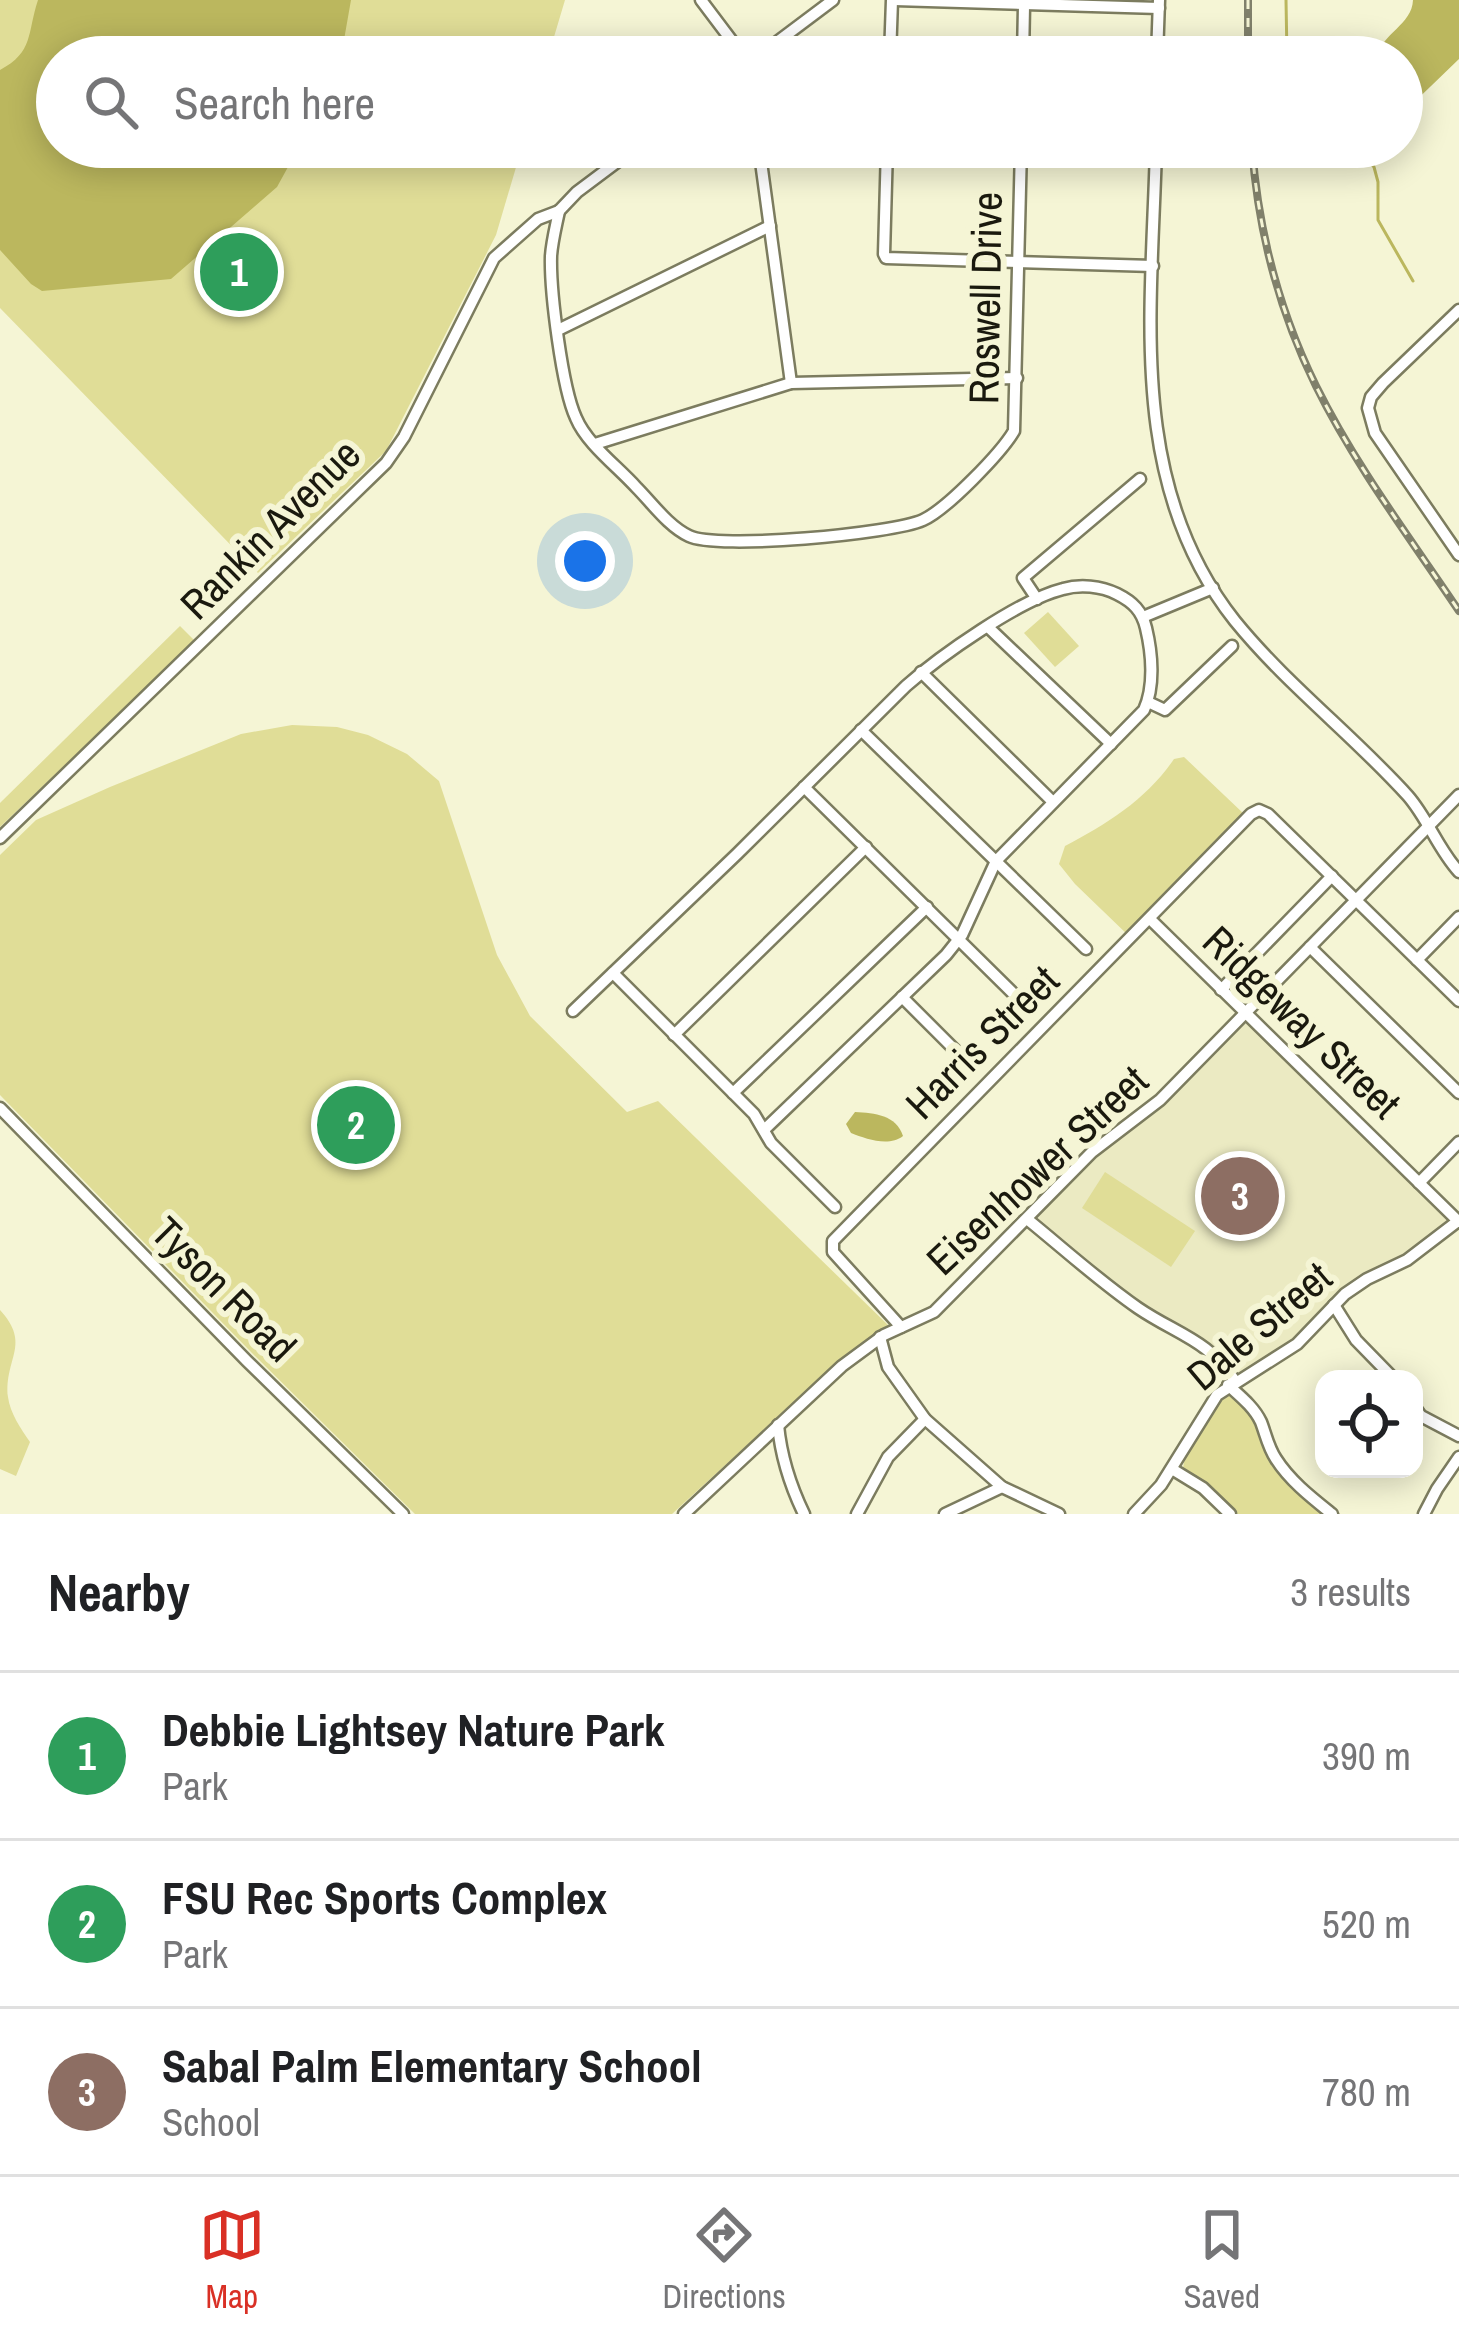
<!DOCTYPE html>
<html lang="en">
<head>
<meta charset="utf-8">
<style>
	:root { --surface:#fff; --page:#f2f2f2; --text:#202124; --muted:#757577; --line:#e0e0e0; --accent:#d93025 }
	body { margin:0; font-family:"Archivo Narrow",sans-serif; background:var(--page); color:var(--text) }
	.controls { position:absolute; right:36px; bottom:36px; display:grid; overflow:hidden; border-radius:24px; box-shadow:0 6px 30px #0003 }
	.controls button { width:108px; height:108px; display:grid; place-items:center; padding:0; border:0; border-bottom:3px solid var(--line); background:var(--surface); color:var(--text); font:60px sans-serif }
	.you { position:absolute; left:585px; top:561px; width:42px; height:42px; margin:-30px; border:9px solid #fff; border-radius:50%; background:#1a73e8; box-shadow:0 0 0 18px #1a73e833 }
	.badge { display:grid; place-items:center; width:78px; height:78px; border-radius:50%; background:var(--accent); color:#fff; font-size:39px; font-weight:700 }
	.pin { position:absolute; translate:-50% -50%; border:6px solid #fff; box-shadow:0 3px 12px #0006 }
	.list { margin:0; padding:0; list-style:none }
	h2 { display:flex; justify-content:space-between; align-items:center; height:156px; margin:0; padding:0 48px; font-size:51px }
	h2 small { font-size:39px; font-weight:400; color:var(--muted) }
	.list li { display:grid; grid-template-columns:78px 1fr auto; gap:36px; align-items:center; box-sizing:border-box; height:168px; padding:0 48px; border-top:3px solid var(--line) }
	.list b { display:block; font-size:45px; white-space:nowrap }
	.list p { margin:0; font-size:39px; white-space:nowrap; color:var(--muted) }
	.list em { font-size:39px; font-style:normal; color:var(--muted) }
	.icon { flex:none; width:66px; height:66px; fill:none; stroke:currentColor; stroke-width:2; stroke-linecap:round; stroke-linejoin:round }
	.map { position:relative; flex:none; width:1459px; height:1514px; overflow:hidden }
	.search { position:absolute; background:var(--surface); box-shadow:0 6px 30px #0003; left:36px; right:36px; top:36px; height:132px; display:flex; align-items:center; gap:30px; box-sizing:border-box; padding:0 42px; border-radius:66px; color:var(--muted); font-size:45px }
	.sheet { height:660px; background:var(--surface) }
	nav { display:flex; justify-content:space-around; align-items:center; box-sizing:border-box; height:168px; border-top:3px solid var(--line); background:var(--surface); font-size:33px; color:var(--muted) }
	nav a { display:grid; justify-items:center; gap:6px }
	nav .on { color:var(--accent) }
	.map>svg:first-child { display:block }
</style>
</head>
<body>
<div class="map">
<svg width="1459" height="1514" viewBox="0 0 1459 1514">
	<rect width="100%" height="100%" fill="#f5f5d5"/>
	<path fill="#ebeac2" d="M1243 1023 1250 1025 1410 1181 1441 1212 1447 1221 1403 1257 1361 1278 1291 1343 1236 1376 1210 1345 1127 1296 1035 1219 1097 1153 1157 1109Z"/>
	<g fill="#e0dd97">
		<path d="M0 0H565L548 57H57V147H522L496 235 386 451 258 573 0 308Z"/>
		<path d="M1048 612 1079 646 1055 667 1024 633Z"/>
		<path d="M180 626 195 641 0 827V803Z"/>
		<path d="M292 725 337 727 368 735 407 754 439 781 497 955 530 1016 627 1112 658 1101 889 1326 844 1356 672 1514H415L250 1351 0 1095V855L36 820 110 787 241 734Z"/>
		<path d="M1184 757 1244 814 1130 937 1075 884 1059 864 1065 846C1107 824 1147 799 1174 759Z"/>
		<path d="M1105 1172 1195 1231 1171 1267 1082 1208Z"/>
		<path d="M0 1310C32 1345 4 1358 8 1397 10 1413 21 1429 30 1442L16 1476 0 1469Z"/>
		<path d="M1224 1394C1257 1405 1254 1431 1270 1456 1283 1476 1309 1497 1326 1514H1238L1205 1482 1183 1468C1187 1441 1209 1416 1224 1394Z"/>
	</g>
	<g fill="#bbb75e">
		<path d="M38 0H351L341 57H57V147H299L277 187 171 279 42 291 31 284 0 250V70C34 52 27 33 38 0Z"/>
		<path d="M1413 0H1459V59L1402 114V57H1377C1382 33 1412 25 1413 0Z"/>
		<path d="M855 1112C875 1113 896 1115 903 1136 889 1147 866 1139 851 1133L846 1124Z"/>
	</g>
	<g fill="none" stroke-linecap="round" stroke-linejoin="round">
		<g stroke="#bbb75e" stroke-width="3">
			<path d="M1286 0 1287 57"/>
			<path d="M1356 147 1374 167 1378 182V220L1413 281"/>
		</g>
		<g stroke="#7c7c5f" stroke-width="15">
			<g id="minor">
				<path d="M701 0 744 57"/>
				<path d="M895 0 1159 8"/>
				<path d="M757 57 833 0"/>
				<path d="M890 57 892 0"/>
				<path d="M1023 57 1024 6"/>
				<path d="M1157 57 1159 0"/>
				<path d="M759 147 791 383"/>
				<path d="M887 147 884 254 886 258 1153 266"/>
				<path d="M1156 147C1152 310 1126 484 1235 621 1287 685 1353 735 1408 796 1428 819 1438 849 1459 872"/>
				<path d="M559 211C556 226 552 241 551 256 550 291 562 388 576 418 587 444 617 466 636 487 652 503 668 526 689 536 717 550 892 534 923 520 947 509 1001 453 1014 431L1021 147"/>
				<path d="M557 213 577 192 637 147"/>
				<path d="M1459 310 1383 383 1371 397 1368 408 1375 433 1459 555"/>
				<path d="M558 330 770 226"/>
				<path d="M595 444 791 383 1017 378"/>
				<path d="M1037 599 1023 578 1140 479"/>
				<path d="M1143 617 1213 588"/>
				<path d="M988 627 1111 744"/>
				<path d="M921 672 1053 802"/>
				<path d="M1148 702 1165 710 1232 646"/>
				<path d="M861 730 1086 949"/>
				<path d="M804 787 1029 1009"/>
				<path d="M0 838 386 463 404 437 494 258 538 219 559 211"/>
				<path d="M1150 919 1459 1222"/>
				<path d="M1310 947 1459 1093"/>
				<path d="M1417 960 1459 917"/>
				<path d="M613 973 754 1114 771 1143 835 1207"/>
				<path d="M1221 990 1332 876"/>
				<path d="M902 997 972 1067"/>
				<path d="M573 1011 737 854 906 686C940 656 1019 600 1063 589 1080 584 1101 586 1117 594 1133 602 1142 611 1146 628 1152 653 1155 686 1144 710L996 861 962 935 946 955 764 1130"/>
				<path d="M674 1035 866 847"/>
				<path d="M733 1093 927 907"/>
				<path d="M0 1108 247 1361 403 1514"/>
				<path d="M1419 1183 1459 1142"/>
				<path d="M1027 1219C1064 1249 1099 1281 1138 1308 1176 1334 1209 1340 1235 1381"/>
				<path d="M1334 1305 1356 1340 1394 1379"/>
				<path d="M901 1327 833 1252V1241L1251 814 1259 810 1268 814 1459 1001"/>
				<path d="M880 1337 888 1367 925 1419 1002 1487 1059 1514"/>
				<path d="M1228 1385C1240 1396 1254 1407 1261 1422 1266 1435 1268 1447 1276 1459 1290 1481 1312 1498 1332 1514"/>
				<path d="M1414 1406 1421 1416 1459 1436"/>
				<path d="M778 1425C781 1457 790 1485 804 1514"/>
				<path d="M1172 1469 1203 1488 1230 1514"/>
				<path d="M684 1514 842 1366 884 1335 934 1312 1092 1152 1160 1100 1459 795"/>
				<path d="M857 1514 888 1457 925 1419"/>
				<path d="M945 1514 1002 1487"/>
				<path d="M1134 1514 1161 1485 1217 1395 1297 1344 1345 1294 1367 1279 1407 1260 1458 1221"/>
				<path d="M1424 1514 1437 1489 1459 1457"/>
			</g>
		</g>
		<use href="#minor" stroke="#fff" stroke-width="10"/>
		<g stroke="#80806b" stroke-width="8">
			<g id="rail">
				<path d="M1248 0V57"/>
				<path d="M1252 147C1258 230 1279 311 1316 386 1355 465 1410 538 1459 611"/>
			</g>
		</g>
		<use href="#rail" stroke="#f5f5d5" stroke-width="3" stroke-dasharray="9" stroke-linecap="butt"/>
	</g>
	<g text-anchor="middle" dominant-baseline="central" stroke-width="12" stroke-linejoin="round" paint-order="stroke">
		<g font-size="42" fill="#1a190e" stroke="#f5f5d5">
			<text transform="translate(985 298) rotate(-89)">Roswell Drive</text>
			<text transform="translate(270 529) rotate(-45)">Rankin Avenue</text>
			<text transform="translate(1302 1022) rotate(44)">Ridgeway Street</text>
			<text transform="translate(982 1042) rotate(-45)">Harris Street</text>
			<text transform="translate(1037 1170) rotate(-43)">Eisenhower Street</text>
			<text transform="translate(224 1289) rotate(45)">Tyson Road</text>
			<text transform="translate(1259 1326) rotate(-40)">Dale Street</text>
		</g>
	</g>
</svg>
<div class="controls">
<button><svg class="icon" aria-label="locate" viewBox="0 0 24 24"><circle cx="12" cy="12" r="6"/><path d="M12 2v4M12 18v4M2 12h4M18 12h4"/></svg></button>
</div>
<div class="you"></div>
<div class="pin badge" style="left:239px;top:272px;background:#2e9e5b">1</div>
<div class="pin badge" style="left:356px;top:1125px;background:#2e9e5b">2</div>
<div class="pin badge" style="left:1240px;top:1196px;background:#8d6e63">3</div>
<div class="search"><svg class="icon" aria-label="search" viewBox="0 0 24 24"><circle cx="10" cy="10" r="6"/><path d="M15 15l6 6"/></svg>Search here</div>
</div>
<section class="sheet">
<h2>Nearby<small>3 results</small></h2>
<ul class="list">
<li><span class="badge" style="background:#2e9e5b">1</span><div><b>Debbie Lightsey Nature Park</b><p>Park</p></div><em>390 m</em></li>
<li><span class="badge" style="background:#2e9e5b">2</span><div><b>FSU Rec Sports Complex</b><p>Park</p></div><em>520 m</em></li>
<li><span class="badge" style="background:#8d6e63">3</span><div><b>Sabal Palm Elementary School</b><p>School</p></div><em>780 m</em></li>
</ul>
</section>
<nav>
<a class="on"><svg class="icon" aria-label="map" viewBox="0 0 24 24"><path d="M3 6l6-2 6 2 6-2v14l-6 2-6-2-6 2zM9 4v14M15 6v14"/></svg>Map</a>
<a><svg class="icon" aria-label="directions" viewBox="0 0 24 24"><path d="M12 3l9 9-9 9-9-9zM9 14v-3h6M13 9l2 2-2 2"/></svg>Directions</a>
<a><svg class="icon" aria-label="saved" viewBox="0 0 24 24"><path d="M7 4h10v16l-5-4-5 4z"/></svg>Saved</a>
</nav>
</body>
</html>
